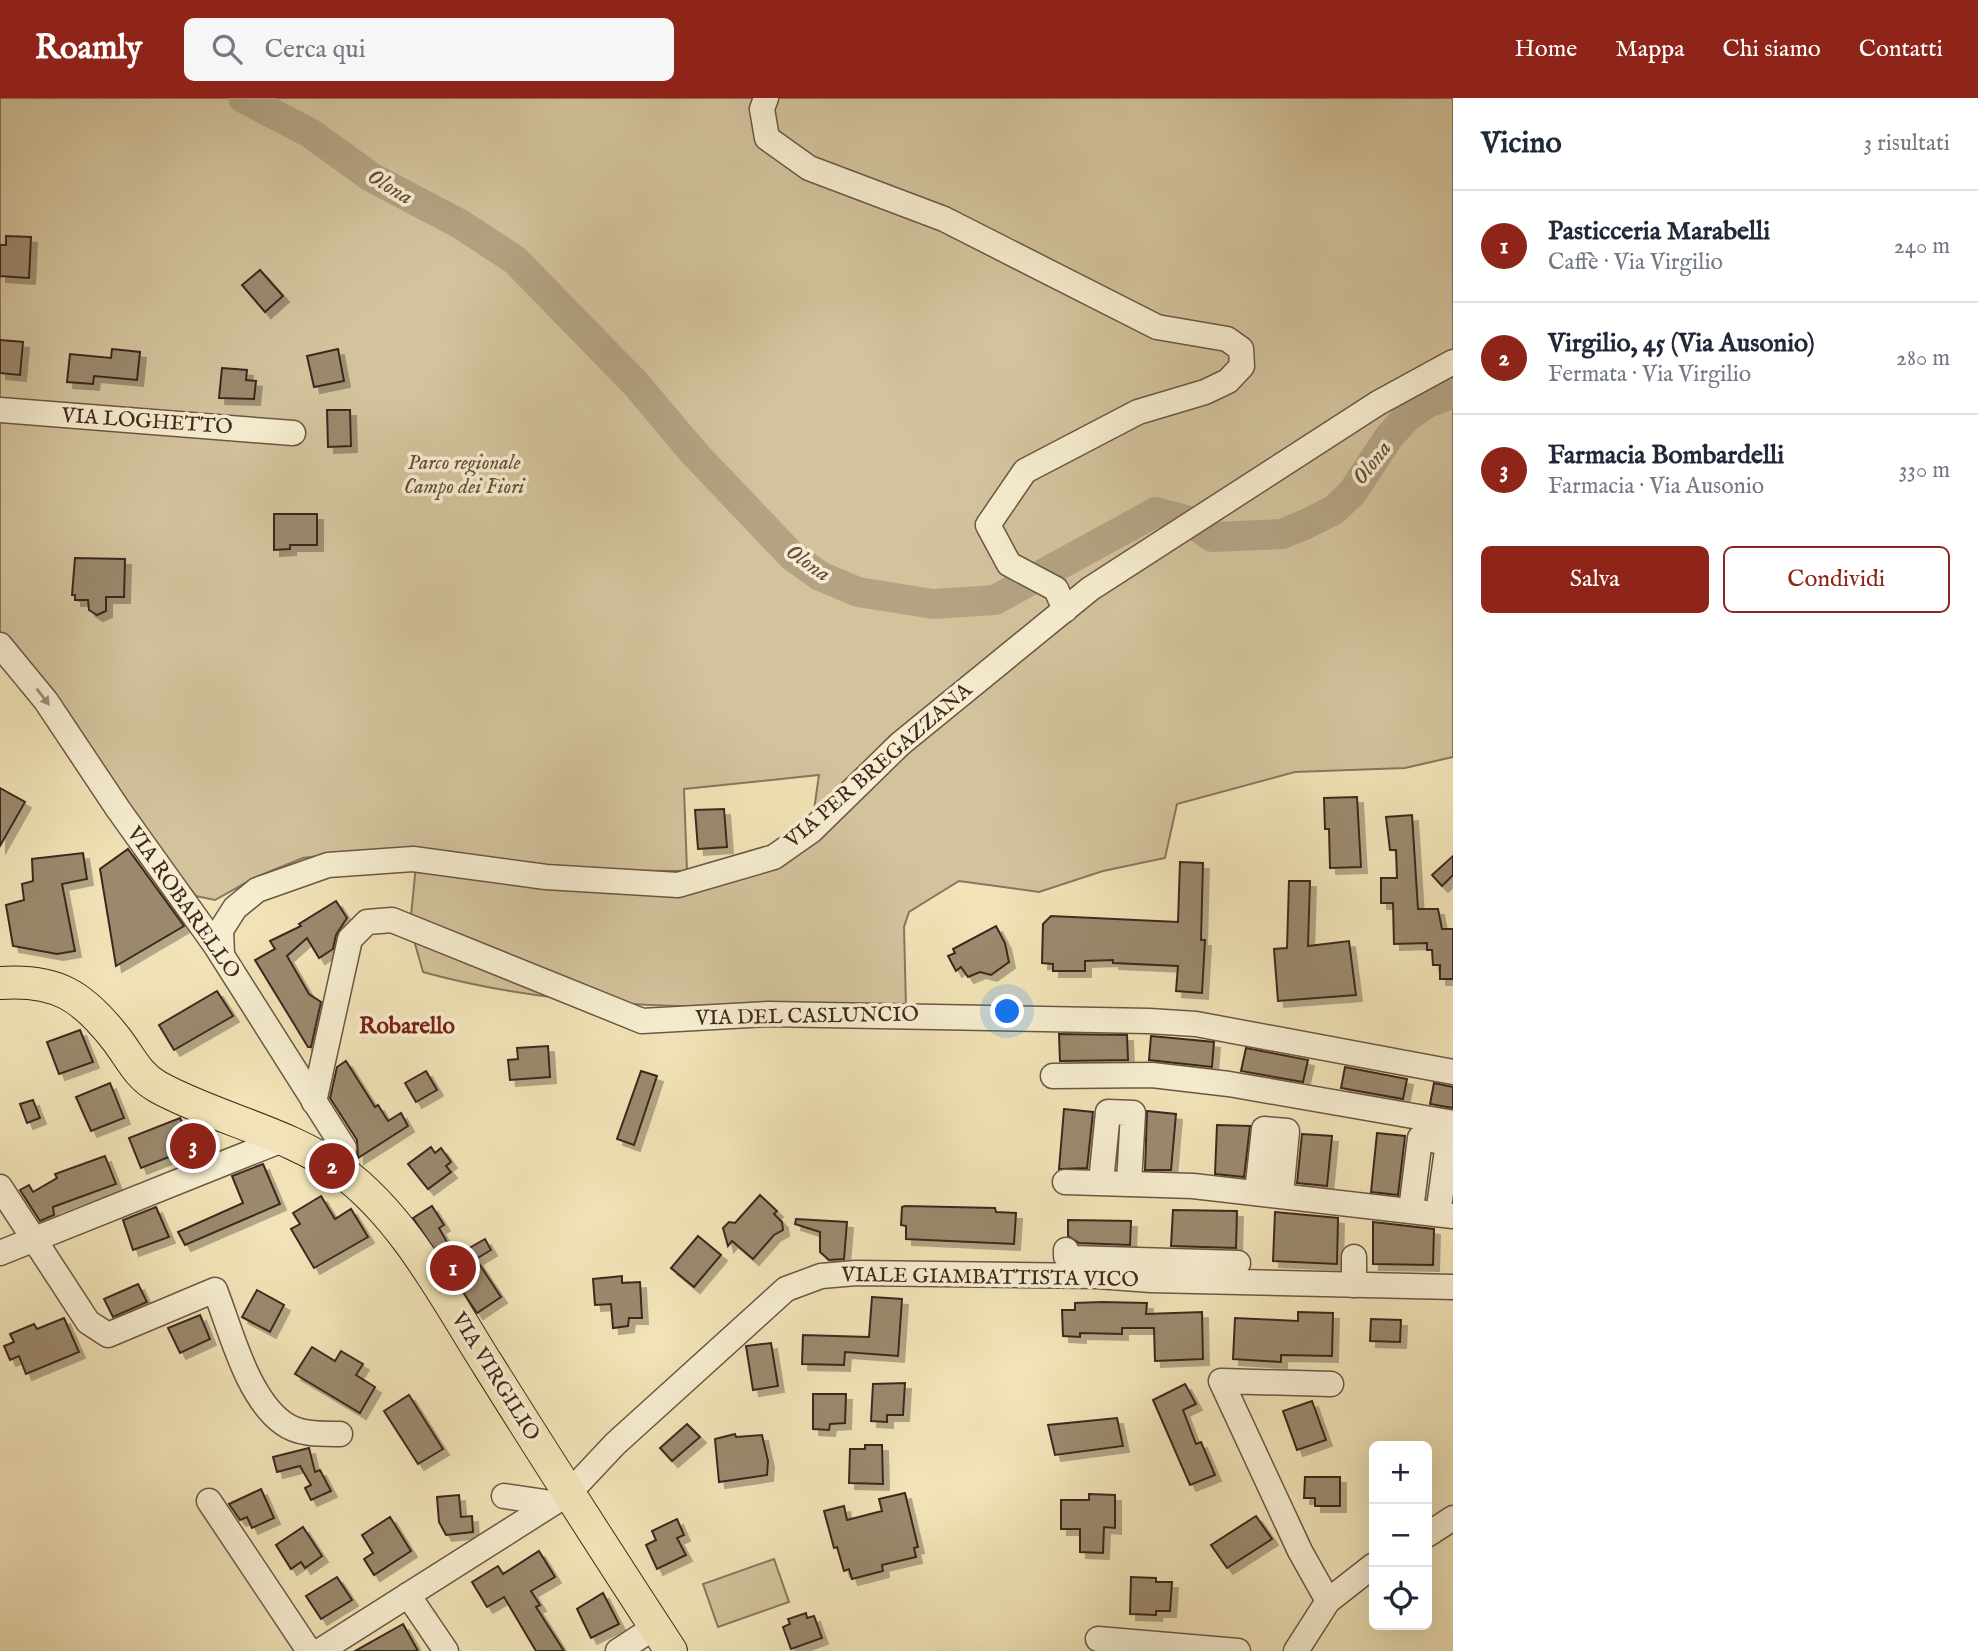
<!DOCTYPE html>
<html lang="it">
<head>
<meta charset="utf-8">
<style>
	:root { --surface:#fff; --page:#f6f6f7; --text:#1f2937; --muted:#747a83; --line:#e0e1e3; --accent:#8f2418 }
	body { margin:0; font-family:"IM FELL English",serif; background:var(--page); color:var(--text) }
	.controls { position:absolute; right:21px; bottom:21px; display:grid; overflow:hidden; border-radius:10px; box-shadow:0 7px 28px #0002 }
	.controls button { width:63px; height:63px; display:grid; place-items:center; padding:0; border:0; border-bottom:2px solid var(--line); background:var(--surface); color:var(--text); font:35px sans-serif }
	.you { position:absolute; left:1008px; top:914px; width:24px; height:24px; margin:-18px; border:5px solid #fff; border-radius:50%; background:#1a73e8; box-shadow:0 0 0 10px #1a73e833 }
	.badge { display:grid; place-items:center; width:46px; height:46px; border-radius:50%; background:var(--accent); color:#fff; font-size:23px; font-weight:700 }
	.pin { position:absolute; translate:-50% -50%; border:4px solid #fff; box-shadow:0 2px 7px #0006 }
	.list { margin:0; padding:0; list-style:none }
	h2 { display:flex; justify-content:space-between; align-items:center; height:91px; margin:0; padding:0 28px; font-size:30px }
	h2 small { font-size:23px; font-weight:400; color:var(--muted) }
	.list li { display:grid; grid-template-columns:46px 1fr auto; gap:21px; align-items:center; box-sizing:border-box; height:112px; padding:0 28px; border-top:2px solid var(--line) }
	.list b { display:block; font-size:26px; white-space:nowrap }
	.list p { margin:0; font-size:23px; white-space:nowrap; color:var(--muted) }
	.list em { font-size:23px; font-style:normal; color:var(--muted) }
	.actions { display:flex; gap:14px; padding:21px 28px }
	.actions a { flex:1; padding:16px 0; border:2px solid var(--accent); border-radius:10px; text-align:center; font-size:24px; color:var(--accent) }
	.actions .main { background:var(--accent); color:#fff }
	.icon { flex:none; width:38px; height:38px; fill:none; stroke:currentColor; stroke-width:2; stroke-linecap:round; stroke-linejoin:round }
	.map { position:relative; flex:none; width:1453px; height:1553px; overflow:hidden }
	header { display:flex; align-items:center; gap:42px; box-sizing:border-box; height:98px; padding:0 35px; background:var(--accent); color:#fff }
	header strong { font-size:33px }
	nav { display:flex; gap:38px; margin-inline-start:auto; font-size:24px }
	.search { width:490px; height:63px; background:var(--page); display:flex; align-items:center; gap:18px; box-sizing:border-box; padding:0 24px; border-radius:10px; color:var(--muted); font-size:26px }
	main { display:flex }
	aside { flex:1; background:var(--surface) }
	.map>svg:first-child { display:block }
</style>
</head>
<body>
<header>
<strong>Roamly</strong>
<div class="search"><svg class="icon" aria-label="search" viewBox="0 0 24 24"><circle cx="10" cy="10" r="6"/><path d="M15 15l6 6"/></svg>Cerca qui</div>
<nav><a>Home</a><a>Mappa</a><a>Chi siamo</a><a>Contatti</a></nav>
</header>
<main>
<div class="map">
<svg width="1453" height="1553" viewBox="0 0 1453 1553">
	<defs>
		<filter id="shadow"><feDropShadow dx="6" dy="6" stdDeviation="0" flood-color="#0004"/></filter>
	</defs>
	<rect width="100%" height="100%" fill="#f1e3b7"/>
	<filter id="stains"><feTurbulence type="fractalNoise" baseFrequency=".00286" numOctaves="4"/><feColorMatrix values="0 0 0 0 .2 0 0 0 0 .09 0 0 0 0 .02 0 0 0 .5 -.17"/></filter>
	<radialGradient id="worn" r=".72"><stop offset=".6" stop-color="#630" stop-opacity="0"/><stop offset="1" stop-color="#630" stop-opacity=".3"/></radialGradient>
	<g fill="#d3c39d" stroke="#88765e" stroke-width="2">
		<path d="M0 0H1453V659L1405 670 1295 674 1177 706 1165 760 1103 773 1039 794 959 783 909 814 904 829 906 909C746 908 580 918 423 874L410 828 416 767 681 795 753 760 813 719 819 677 684 691 687 773 557 772 447 753 364 752 303 760 256 779 215 802 196 798 0 546Z"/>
		<path d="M774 1461 789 1504 718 1529 703 1486Z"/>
	</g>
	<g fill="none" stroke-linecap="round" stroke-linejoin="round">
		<path stroke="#b4a383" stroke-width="30" d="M243 0 310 35 371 79 460 126 515 162 635 285 694 355 792 458 820 478 858 494 933 506 995 502 1156 414 1189 423 1212 439 1282 436 1304 427 1334 412 1352 395 1389 339 1407 319 1427 305 1453 296"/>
	</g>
	<g fill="#9b896e" stroke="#3e281f" stroke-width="2" filter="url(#shadow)">
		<path d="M6 138 31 139 29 180 0 178V147H6Z"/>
		<path d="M260 172 283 198 265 214 242 187Z"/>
		<path d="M0 242 23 244 20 277 0 275Z"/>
		<path d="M112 251 140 254 137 282 94 278 93 286 67 284 70 256 111 260Z"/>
		<path d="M338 251 344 283 314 289 307 258Z"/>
		<path d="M222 270 247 272 246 282 256 283 254 301 219 300Z"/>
		<path d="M327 312H350L351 348 328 349Z"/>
		<path d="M274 416H317V447H290V451L274 452Z"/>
		<path d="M75 460 125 461 124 499H106V513L97 517 89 512 88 502H75V497H72Z"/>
		<path d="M0 690 25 704 0 748Z"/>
		<path d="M1357 699 1361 769 1330 770 1329 731H1325L1324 700Z"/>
		<path d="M724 711 727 749 698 751 695 712Z"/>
		<path d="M1412 717 1418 811H1438L1442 831H1453V881H1440V867H1433L1432 852H1427V845L1394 846 1393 805H1381V780H1397L1396 752H1390L1386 719Z"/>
		<path d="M128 751 184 828 116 868 100 771Z"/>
		<path d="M83 755 87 781 62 786 75 853 57 856 13 848 6 807 24 802 22 786 33 783 32 761Z"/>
		<path d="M1453 758V777L1442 788 1432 777Z"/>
		<path d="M1180 764 1203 765 1201 842H1205L1202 895 1176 893 1178 868 1113 865V862L1085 863V873H1053V866L1042 865 1043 826 1051 818 1178 824Z"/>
		<path d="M1289 783H1310L1308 848 1349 843 1356 897 1278 903 1274 851 1287 850Z"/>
		<path d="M336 803 347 820 336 837 333 851 319 860 307 840 287 858 309 896 321 904 311 949H308L255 862 275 851 270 843 301 828 299 826Z"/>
		<path d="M996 828 1005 845 1009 864 991 877 980 874 968 879 961 869 956 873 948 858 955 855 953 851Z"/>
		<path d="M217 893 233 918 174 952 159 927Z"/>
		<path d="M80 932 93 964 59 976 47 944Z"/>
		<path d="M1059 936 1127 937 1128 962 1060 963Z"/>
		<path d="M1151 938 1214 944 1212 969 1149 962Z"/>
		<path d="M548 948 550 979 510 982 508 962 518 961 517 950Z"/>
		<path d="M1246 950 1308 962 1303 984 1241 973Z"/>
		<path d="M346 963 375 1009 378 1007 388 1023 401 1015 408 1028 358 1060 357 1042 330 1000 337 969Z"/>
		<path d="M1345 969 1407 981 1403 1001 1341 990Z"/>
		<path d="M426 973 437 992 416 1004 405 985Z"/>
		<path d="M641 973 657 978 634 1047 617 1041Z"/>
		<path d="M110 985 124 1020 91 1033 76 999Z"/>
		<path d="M1434 985 1453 989V1010L1430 1006Z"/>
		<path d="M33 1002 40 1020 27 1025 20 1006Z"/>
		<path d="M1064 1011 1093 1014 1087 1070 1059 1071Z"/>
		<path d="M1147 1013 1176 1016 1171 1072H1145Z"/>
		<path d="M180 1020 184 1028 206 1038 212 1052 192 1059 189 1051 141 1070 129 1040Z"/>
		<path d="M1217 1027 1250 1028 1244 1079 1215 1076Z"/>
		<path d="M1377 1035 1405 1038 1398 1097 1371 1094Z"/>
		<path d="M1302 1036 1332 1038 1327 1088 1297 1085Z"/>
		<path d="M431 1049 435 1055 441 1050 451 1064 446 1068 451 1074 428 1091 408 1066Z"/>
		<path d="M105 1058 116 1086 53 1109 54 1117 40 1123 20 1092 29 1087 33 1094 57 1080 55 1076Z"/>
		<path d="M263 1066 280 1106 185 1147 178 1134 243 1105 232 1078Z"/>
		<path d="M760 1097 777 1113 774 1116 782 1124 783 1132 774 1137 753 1161 732 1143 728 1148 723 1130 729 1124 735 1125Z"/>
		<path d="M321 1098 335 1121 351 1111 368 1139 314 1170 291 1131 300 1126 293 1115Z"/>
		<path d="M432 1108 444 1127 439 1130 455 1158 485 1141 491 1152 476 1161 501 1199 477 1215 413 1120Z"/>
		<path d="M905 1108 995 1110 996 1114 1016 1115 1014 1146 906 1141V1128L901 1127 902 1109Z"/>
		<path d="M156 1109 169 1139 133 1152 123 1122Z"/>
		<path d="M1173 1112 1237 1113 1236 1150 1171 1148Z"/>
		<path d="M1275 1114 1338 1120 1337 1166 1273 1163Z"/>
		<path d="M796 1121 847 1124 844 1161 829 1162 820 1154V1134L795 1126Z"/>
		<path d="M1068 1122 1131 1123 1130 1147 1079 1145 1068 1138Z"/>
		<path d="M1373 1124 1434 1131 1433 1167 1373 1166Z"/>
		<path d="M698 1138 721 1157 694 1189 671 1170Z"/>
		<path d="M622 1178V1185L640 1184 642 1220H629L628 1228 613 1230 611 1206 595 1207 593 1181Z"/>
		<path d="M138 1186 147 1204 113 1219 104 1201Z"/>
		<path d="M257 1192 284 1207 270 1234 242 1219Z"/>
		<path d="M872 1199 902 1201 898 1258 845 1254 844 1267 802 1266 803 1237 869 1239Z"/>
		<path d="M1102 1204 1147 1205 1146 1216 1202 1214 1203 1261 1155 1263 1154 1230H1122V1236L1080 1235V1239L1063 1238 1062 1212H1075V1205Z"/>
		<path d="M1298 1214 1333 1215 1332 1258 1281 1257V1264L1233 1261 1235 1220 1298 1223Z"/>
		<path d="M200 1217 210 1241 180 1255 168 1230Z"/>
		<path d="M64 1220 79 1254 26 1276 19 1258 10 1262 4 1248 14 1244 10 1236 34 1226 37 1231Z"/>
		<path d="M1371 1221 1401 1222 1400 1244 1370 1243Z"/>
		<path d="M771 1245 778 1288 753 1292 746 1248Z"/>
		<path d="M312 1249 335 1263 341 1253 363 1266 356 1277 375 1289 360 1315 295 1276Z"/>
		<path d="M905 1285 903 1317H887V1324L871 1323 873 1286Z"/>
		<path d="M1185 1286 1196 1306 1183 1312 1196 1346 1201 1344 1215 1377 1190 1387 1153 1302Z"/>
		<path d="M813 1296H846L845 1325 830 1326 829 1332 813 1331Z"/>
		<path d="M409 1297 443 1351 418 1366 384 1313Z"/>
		<path d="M1312 1303 1326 1342 1297 1352 1283 1313Z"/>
		<path d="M1117 1320 1123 1348 1055 1357 1048 1327Z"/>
		<path d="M687 1326 700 1339 672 1363 660 1350Z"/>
		<path d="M735 1336 736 1339 762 1337 768 1363 767 1377 719 1384 715 1341Z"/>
		<path d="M865 1347H882L883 1386 849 1385 850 1351H865Z"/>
		<path d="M309 1350 315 1374 320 1372 331 1393 311 1402 305 1390 311 1387 300 1368 277 1374 273 1359Z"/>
		<path d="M1305 1379H1340V1408H1315V1400H1304Z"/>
		<path d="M261 1391 274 1420 252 1430 247 1419 240 1422 229 1406Z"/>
		<path d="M905 1395 918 1449 914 1450 916 1459 882 1467 883 1473 852 1481 849 1471 844 1473 837 1449 834 1450 824 1413 844 1408 847 1422 882 1413 879 1401Z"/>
		<path d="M1089 1396 1115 1397V1430L1104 1429 1103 1455 1080 1454V1431H1061V1402H1089Z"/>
		<path d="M459 1397 461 1419 472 1418 473 1434 446 1437 439 1424 437 1399Z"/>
		<path d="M1256 1418 1272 1441 1227 1470 1211 1447Z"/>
		<path d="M390 1419 411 1453 374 1477 364 1461 373 1455 362 1437Z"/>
		<path d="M677 1421 684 1437 677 1440 686 1457 657 1471 646 1447 656 1442 652 1433Z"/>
		<path d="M303 1429 322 1458 305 1470 301 1464 291 1471 276 1447Z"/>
		<path d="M539 1453 555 1479 531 1493 540 1507 536 1509 564 1553H536L504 1499 487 1509 472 1484 498 1468 503 1476Z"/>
		<path d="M337 1479 352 1502 321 1521 306 1498Z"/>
		<path d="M1131 1479 1156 1480V1484H1172L1170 1513H1156V1517L1130 1516Z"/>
		<path d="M603 1495 619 1526 591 1540 577 1511Z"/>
		<path d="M806 1515 807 1520 814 1518 822 1540 791 1551 783 1529 790 1526 788 1521Z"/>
		<path d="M403 1526 418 1553H355Z"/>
	</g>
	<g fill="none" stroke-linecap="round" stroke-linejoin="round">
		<g stroke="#6b5745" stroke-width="27">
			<g id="minor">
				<path d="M766 0 762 11 767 40 809 70 944 121 1157 229 1227 241 1241 251 1242 268 1228 283 1205 294 1138 314 1025 373 988 427 1009 466 1056 491 1065 512"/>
				<path d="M0 312 293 335"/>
				<path d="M0 547 46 603 118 711 216 848 344 1050 342 1074"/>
				<path d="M222 857 221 832 235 810 257 792 328 767 413 761 546 779 678 787 774 759 811 733 900 646 1090 491 1378 305 1453 264"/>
				<path d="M1053 978 1152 977 1229 986 1453 1025"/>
				<path d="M314 1004 350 841 367 824 392 822 642 923 768 916 1149 923 1196 926 1453 974"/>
				<path d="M1065 1084 1193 1088 1453 1118"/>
				<path d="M1101 1084 1108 1014 1133 1015 1129 1085"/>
				<path d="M0 1089 88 1224 108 1237 215 1192C231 1233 247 1299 283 1325 299 1337 321 1336 340 1336"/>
				<path d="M1257 1094 1264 1031 1287 1033 1281 1096"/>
				<path d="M1411 1112 1420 1040 1448 1045 1438 1116"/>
				<path d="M1066 1152V1158L1071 1160 1238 1165"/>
				<path d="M0 1155 282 1042"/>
				<path d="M1354 1187V1159"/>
				<path d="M504 1398 552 1405"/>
				<path d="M209 1403 309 1553"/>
				<path d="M1427 1437 1453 1420"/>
				<path d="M408 1497 446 1553"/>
				<path d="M1328 1503 1300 1453 1221 1283 1331 1286"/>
				<path d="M1098 1541 1238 1553"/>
				<path d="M320 1553 569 1395 615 1346 786 1191 821 1178 856 1175 1097 1178 1151 1182 1453 1189"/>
				<path d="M618 1553 655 1529"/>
				<path d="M1296 1553 1328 1503 1374 1467"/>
			</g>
		</g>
		<g stroke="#3e281f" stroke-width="34">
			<path id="major" d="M0 885C57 881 83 898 117 942 130 959 138 978 158 989 214 1020 289 1035 341 1073 405 1120 446 1201 488 1267 548 1363 609 1458 671 1553"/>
		</g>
		<use href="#minor" stroke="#f6edd0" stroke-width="24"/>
		<use href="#major" stroke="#f1e3b7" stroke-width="32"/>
	</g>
	<defs><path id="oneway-solid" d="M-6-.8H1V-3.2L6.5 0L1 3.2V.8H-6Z" transform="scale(1.75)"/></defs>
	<use fill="#9a8a78" href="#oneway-solid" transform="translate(43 599) rotate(53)"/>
	<g text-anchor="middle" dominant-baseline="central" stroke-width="7" stroke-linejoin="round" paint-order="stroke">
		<g font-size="21" fill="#3e281f" stroke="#f6edd0">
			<text transform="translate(147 324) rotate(4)">VIA LOGHETTO</text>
			<text transform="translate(879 668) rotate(-41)">VIA PER BREGAZZANA</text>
			<text transform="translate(183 805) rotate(55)">VIA ROBARELLO</text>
			<text transform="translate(807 919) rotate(-1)">VIA DEL CASLUNCIO</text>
			<text transform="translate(990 1180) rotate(1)">VIALE GIAMBATTISTA VICO</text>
			<text transform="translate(495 1279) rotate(58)">VIA VIRGILIO</text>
		</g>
		<g font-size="21" font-style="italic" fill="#634f3e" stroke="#f6edd0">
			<text x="464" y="365">Parco regionale<tspan x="464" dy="24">Campo dei Fiori</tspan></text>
		</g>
		<g font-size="23" font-style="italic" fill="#614d3d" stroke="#f6edd0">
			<text transform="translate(390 89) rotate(31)">Olona</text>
			<text transform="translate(1372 365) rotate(-52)">Olona</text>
			<text transform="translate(808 465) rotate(35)">Olona</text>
		</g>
		<g font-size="23" font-weight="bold" fill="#7a1f14" stroke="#f6edd0">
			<text x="407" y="928">Robarello</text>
		</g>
	</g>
	<rect width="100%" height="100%" filter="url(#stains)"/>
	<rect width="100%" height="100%" fill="url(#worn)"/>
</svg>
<div class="controls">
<button>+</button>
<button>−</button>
<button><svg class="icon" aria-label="locate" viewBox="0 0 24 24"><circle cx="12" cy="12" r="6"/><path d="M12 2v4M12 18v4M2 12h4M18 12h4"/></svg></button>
</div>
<div class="you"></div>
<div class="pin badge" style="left:453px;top:1170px">1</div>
<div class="pin badge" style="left:332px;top:1068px">2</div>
<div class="pin badge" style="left:193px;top:1048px">3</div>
</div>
<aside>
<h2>Vicino<small>3 risultati</small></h2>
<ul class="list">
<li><span class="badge">1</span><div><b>Pasticceria Marabelli</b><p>Caffè · Via Virgilio</p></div><em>240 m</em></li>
<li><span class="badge">2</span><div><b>Virgilio, 45 (Via Ausonio)</b><p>Fermata · Via Virgilio</p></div><em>280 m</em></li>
<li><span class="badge">3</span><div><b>Farmacia Bombardelli</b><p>Farmacia · Via Ausonio</p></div><em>330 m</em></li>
</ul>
<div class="actions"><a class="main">Salva</a><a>Condividi</a></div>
</aside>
</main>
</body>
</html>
